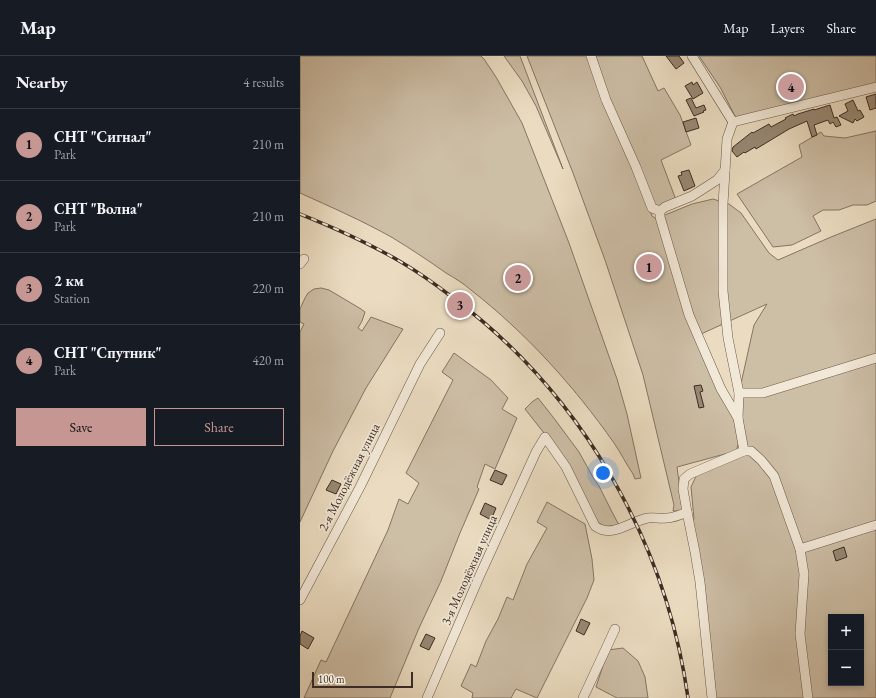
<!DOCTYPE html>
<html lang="en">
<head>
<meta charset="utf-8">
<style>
	:root { --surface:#171b24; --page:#242831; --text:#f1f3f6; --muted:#9ea1a6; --line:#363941; --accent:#c59692 }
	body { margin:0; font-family:"EB Garamond",serif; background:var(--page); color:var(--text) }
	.controls { position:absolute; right:12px; bottom:12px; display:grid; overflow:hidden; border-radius:0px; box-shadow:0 2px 6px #0003 }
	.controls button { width:36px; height:36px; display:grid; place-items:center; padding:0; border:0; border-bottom:1px solid var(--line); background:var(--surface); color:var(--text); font:20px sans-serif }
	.scale { position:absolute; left:12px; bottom:10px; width:101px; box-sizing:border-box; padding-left:4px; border:2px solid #3c2c21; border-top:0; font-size:11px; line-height:14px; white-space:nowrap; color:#3c2c21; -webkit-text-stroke:3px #f2e8d7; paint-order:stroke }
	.you { position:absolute; left:303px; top:417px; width:14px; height:14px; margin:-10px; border:3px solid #fff; border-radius:50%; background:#1a73e8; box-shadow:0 0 0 6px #1a73e833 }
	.badge { display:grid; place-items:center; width:26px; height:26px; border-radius:50%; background:var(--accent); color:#111; font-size:13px; font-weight:700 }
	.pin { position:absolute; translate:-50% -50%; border:2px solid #fff; box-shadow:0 1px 4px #0006 }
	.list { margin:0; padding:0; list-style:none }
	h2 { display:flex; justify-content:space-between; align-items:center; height:52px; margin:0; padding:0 16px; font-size:17px }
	h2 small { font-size:13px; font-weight:400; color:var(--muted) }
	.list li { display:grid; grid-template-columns:26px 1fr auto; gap:12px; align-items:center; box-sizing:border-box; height:72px; padding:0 16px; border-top:1px solid var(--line) }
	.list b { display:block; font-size:15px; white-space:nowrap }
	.list p { margin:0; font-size:13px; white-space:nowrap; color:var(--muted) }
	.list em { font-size:13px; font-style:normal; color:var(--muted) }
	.actions { display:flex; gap:8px; padding:12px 16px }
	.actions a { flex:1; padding:9px 0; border:1px solid var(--accent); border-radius:0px; text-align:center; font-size:14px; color:var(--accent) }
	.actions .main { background:var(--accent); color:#111 }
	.map { position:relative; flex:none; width:576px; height:642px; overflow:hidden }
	header { display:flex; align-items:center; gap:24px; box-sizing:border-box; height:56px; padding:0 20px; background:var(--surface); border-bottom:1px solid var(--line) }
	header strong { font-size:19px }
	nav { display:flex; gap:22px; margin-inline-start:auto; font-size:14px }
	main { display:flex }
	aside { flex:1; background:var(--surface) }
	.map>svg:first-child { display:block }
</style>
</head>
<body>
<header>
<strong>Map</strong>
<nav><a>Map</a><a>Layers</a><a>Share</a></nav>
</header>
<main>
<aside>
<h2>Nearby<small>4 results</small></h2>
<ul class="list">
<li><span class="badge">1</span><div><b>СНТ &quot;Сигнал&quot;</b><p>Park</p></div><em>210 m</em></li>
<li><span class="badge">2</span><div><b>СНТ &quot;Волна&quot;</b><p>Park</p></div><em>210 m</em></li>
<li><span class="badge">3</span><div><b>2 км</b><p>Station</p></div><em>220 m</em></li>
<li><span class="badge">4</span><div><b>СНТ &quot;Спутник&quot;</b><p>Park</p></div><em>420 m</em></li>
</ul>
<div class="actions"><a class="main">Save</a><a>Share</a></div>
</aside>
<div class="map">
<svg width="576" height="642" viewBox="0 0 576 642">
	<rect width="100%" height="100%" fill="#ebdcc1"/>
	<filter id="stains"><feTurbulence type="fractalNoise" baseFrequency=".005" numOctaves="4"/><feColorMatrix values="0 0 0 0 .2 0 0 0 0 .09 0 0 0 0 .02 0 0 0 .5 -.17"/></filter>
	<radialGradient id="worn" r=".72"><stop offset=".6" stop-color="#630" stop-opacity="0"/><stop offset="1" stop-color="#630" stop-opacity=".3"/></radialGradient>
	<g fill="#cdbea6" stroke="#847564" fill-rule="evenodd">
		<path d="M0 0H181L184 3 196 21 222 67 269 187 317 323 327 358 341 422 335 423 333 418C326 408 321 397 314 387 274 330 226 277 171 234 164 228 155 222 146 217 129 205 111 193 93 182 63 165 31 151 0 137Z"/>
		<path d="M204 0H220L263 113 236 50 222 25Z"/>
		<path d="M227 0H342L358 35 364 32 380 59 391 89 361 104 376 144 356 151 336 116 352 160 358 164 403 295 420 340 434 363 439 386 436 395 377 411 383 455H373L374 449 343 319 305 204 273 117Z"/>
		<path d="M399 0H576V28L436 62 420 31Z"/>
		<path d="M576 75V145L567 149H553L539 154H523L513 160 521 175 492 189 473 191 437 138 502 101 499 89 521 76 524 80 545 82Z"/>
		<path d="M413 143 429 148 441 157 469 197 478 204 531 181 576 163V642H414L391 466 394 463 391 431 397 418 448 397 441 364 440 332 454 269 467 248 401 278 393 259 360 161 392 148ZM531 561H561V627H531Z"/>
		<path d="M21 232 29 234 61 253 65 256 62 265 58 272 62 275 71 261 103 273 66 332 33 395 0 466V276L4 268 0 266V253L5 242 8 237 14 233Z"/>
		<path d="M154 297 191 324 208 342 202 353 217 362 195 413 185 408 177 431 179 433 160 477 141 525 119 572 90 642H4L21 604 26 606 88 474 99 443 108 448 119 427 106 417 153 324 142 316Z"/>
		<path d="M238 342 253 361 279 396 294 423 299 430 312 456 319 469 303 471 297 465 255 391 225 353 232 346Z"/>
		<path d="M247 446 285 468 292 503 294 524 287 542 237 642 216 633 211 642H172L173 637 161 630 171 608 176 611 186 585 198 563 207 541 213 544 227 508 247 472 237 466Z"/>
		<path d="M323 592 338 605 345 621 348 642H317L296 631 308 594Z"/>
	</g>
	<g fill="#978874" stroke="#3c2c21">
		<path d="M366 0H379L384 7 376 13Z"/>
		<path d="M392 26 393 29 397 26 403 37 393 43 385 30Z"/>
		<path d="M576 38V52L570 54 566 41Z"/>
		<path d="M391 42 396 52 404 49 406 54 403 55 404 56 394 60 386 44Z"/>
		<path d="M553 44 558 55 560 54 564 61 557 65 555 63 553 67 539 60 548 55 545 48Z"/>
		<path d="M530 49 534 62 537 61 541 69 536 71 533 66 530 68 528 64 514 69 517 79 512 81 507 65 489 73 456 93 455 91 445 97 444 96 437 101 432 95 433 91 452 76 453 77 469 68 471 71 486 63 485 62 493 58 494 60 498 58 514 53V54Z"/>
		<path d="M396 62 399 72 386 76 383 66Z"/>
		<path d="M389 114 395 130 384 135 378 120 382 119 381 116Z"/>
		<path d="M401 329 403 335 400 336 404 351 399 352 394 330Z"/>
		<path d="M195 414 207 419 202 429 190 424Z"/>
		<path d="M32 424 41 428 36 438 26 434Z"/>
		<path d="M185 447 196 452 191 464 180 458Z"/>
		<path d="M544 491 547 501 536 505 533 495Z"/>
		<path d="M281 563 290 567 284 579 276 575Z"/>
		<path d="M2 575 14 582 8 593 0 588V580Z"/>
		<path d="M126 578 135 582 129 594 120 590Z"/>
	</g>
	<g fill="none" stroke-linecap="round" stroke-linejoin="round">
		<g stroke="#685849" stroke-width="10">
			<g id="minor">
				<path d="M291 0 306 44 336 111 352 152 360 155"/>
				<path d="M392 0 433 66"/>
				<path d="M433 66 427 83 423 148V235L428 282 439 337 438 362 444 395"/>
				<path d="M433 66 576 31"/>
				<path d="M425 114 417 124 392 140 365 151 360 155V161L389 259 421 333 438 362"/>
				<path d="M0 208 4 203"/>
				<path d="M439 337H463L576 302"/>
				<path d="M387 456 395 496 400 526 412 642"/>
				<path d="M500 493 576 469"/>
				<path d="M0 544 60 431 120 308 140 277"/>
				<path d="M127 642 180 519 236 396 245 381 266 411 295 470C312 483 330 465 348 462 354 461 360 463 366 462 374 462 380 459 387 456L383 433 384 423 390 418 444 395H451L461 404 474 420 500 493 504 518 500 578 508 642"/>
				<path d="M283 642 315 573"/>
			</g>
		</g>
		<use href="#minor" stroke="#f2e8d7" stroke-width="9"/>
		<g stroke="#3c2c21" stroke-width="3.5">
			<path id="rail" d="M0 158C35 172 69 187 101 206 118 216 135 228 152 241 280 336 366 484 388 642"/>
		</g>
		<use href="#rail" stroke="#f2e8d7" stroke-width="2" stroke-dasharray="6" stroke-linecap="butt"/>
	</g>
	<g text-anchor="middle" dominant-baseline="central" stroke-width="3.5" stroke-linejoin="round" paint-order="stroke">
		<g font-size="13" fill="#3c2c21" stroke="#f2e8d7">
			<text transform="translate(49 421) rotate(-63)">2-я Молодёжная улица</text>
			<text transform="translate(169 514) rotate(-66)">3-я Молодёжная улица</text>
		</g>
	</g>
	<rect width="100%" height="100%" filter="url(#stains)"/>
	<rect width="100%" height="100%" fill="url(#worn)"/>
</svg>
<div class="controls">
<button>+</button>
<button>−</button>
</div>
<div class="scale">100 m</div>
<div class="you"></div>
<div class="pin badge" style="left:349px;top:211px">1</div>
<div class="pin badge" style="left:218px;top:222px">2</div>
<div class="pin badge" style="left:160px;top:249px">3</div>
<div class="pin badge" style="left:491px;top:31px">4</div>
</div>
</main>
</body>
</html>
